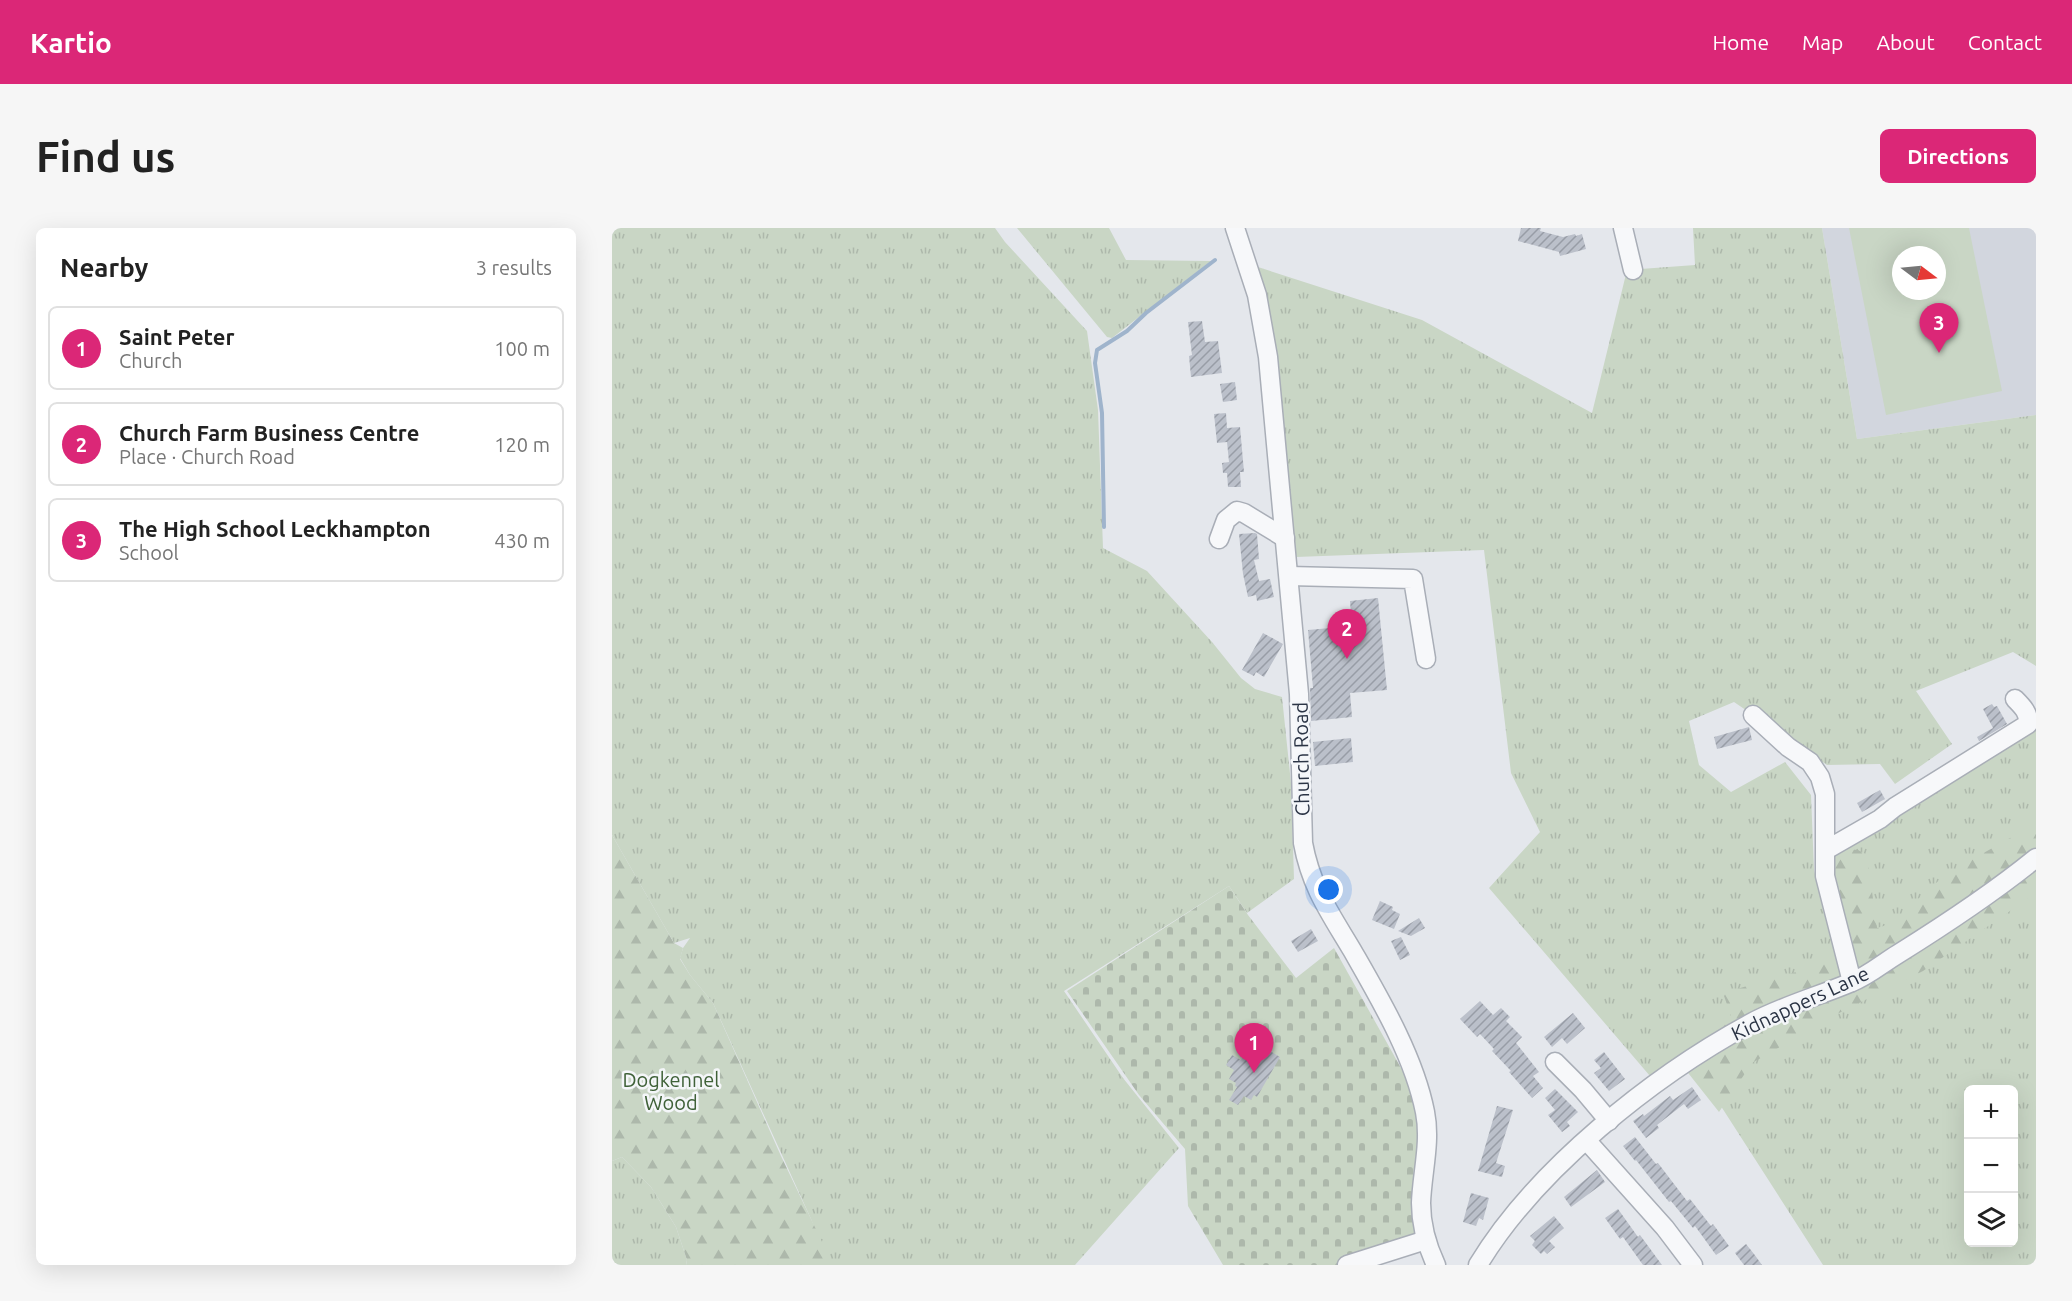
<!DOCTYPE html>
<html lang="en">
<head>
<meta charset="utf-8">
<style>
	:root { --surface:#fff; --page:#f6f6f6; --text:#222; --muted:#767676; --line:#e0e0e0; --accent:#db2777 }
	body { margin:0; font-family:Ubuntu,sans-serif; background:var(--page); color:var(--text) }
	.controls { position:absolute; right:18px; bottom:18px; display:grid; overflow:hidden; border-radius:9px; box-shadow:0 6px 24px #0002 }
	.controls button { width:54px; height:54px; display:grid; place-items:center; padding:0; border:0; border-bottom:2px solid var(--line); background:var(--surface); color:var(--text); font:30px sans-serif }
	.compass { position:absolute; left:1280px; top:18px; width:54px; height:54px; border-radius:50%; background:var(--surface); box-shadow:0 6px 24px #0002; rotate:106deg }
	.you { position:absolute; left:717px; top:662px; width:21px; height:21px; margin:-15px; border:4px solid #fff; border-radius:50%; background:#1a73e8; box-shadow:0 0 0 9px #1a73e833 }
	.badge { display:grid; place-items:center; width:39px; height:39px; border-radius:50%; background:var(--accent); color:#fff; font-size:20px; font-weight:700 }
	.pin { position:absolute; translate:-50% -50px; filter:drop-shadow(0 2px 3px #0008) }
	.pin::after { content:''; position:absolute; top:32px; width:21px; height:18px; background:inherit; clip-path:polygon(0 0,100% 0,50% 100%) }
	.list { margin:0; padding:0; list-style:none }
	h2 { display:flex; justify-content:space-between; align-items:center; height:78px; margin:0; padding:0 24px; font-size:26px }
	h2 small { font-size:20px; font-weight:400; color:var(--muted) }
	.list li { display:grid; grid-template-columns:39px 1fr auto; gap:18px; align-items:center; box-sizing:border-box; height:84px; margin:0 12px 12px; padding:0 12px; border:2px solid var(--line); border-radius:9px }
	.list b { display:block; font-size:22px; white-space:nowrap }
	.list p { margin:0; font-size:20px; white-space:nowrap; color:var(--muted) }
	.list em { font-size:20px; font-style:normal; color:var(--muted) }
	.icon { flex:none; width:33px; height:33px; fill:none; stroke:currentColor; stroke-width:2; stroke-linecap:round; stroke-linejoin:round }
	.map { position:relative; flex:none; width:1424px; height:1037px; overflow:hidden; border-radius:9px }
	header { display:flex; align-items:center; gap:36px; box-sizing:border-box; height:84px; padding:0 30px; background:var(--accent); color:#fff }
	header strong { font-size:28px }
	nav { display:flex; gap:33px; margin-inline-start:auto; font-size:21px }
	.intro { display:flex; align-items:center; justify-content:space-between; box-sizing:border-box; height:144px; padding:0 36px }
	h1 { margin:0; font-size:42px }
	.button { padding:15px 27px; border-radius:9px; background:var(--accent); color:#fff; font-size:21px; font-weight:700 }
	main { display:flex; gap:36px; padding:0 36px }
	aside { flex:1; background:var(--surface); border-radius:9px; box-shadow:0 6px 24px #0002 }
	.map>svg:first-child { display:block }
</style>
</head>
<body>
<header>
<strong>Kartio</strong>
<nav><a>Home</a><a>Map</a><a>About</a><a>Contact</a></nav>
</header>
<div class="intro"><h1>Find us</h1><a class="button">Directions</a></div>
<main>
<aside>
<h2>Nearby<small>3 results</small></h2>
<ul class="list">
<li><span class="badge">1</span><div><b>Saint Peter</b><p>Church</p></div><em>100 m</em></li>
<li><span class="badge">2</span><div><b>Church Farm Business Centre</b><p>Place · Church Road</p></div><em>120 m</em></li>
<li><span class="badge">3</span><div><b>The High School Leckhampton</b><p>School</p></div><em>430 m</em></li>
</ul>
</aside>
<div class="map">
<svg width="1424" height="1037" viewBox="0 0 1424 1037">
	<defs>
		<pattern id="grass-tufts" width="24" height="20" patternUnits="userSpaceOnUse" patternTransform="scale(1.5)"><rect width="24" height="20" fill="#c9d6c5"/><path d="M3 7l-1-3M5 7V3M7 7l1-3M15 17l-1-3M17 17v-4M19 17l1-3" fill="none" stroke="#adb8ab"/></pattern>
		<pattern id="forest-firs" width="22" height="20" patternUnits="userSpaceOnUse" patternTransform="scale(1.5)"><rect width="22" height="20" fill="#c9d6c5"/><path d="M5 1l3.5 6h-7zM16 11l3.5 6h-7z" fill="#adb8ab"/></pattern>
		<pattern id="cemetery-stones" width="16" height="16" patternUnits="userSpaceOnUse" patternTransform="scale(1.5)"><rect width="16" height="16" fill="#c9d6c5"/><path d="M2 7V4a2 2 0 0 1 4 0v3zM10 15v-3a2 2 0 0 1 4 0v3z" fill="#adb8ab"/></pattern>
		<pattern id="building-hatch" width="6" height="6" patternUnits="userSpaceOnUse" patternTransform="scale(1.5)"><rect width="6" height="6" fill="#bbc0ca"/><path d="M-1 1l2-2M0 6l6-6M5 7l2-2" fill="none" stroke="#989da6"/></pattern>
	</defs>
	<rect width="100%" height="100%" fill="#e4e7ec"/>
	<path fill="#d2d6de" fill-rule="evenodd" d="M1210 0H1424V187L1245 211ZM1289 27H1325V63H1289Z"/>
	<g fill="url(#grass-tufts)" fill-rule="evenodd">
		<path d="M0 0H383L393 14 475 103 486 182 491 320 535 343 600 414 629 450 643 461 670 469 679 555 682 651 635 685 617 658 452 763 511 850 567 920 463 1037H217L199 991 101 775 78 747 68 730 71 720 78 710 62 715 0 607Z"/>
		<path d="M405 0H497L514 32 599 33 500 110 495 109Z"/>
		<path d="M1081 0H1210L1245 211 1424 187V438L1401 424 1304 463 1340 516 1283 556 1268 536 1215 537 1122 474 1077 493 1087 537 1119 564 1173 534 1199 567 1202 642 1229 750 1038 848 877 660 928 604 899 545 872 322 684 329 646 39 810 92 980 185 1015 42 1083 37Z"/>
		<path d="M1424 495V1037H1211L1087 844 1256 758 1231 624ZM1356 862H1402V1014H1356Z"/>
		<path d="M10 929 39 959 64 999 75 1032 74 1037H0V933Z"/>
	</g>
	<g fill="url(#forest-firs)">
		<path d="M1424 595V665L1311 743 1227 785 1140 835 1107 884 1073 841 1075 818 1119 788 1111 765 1198 740 1210 720 1233 714 1217 637 1223 620 1246 622 1255 627 1265 700 1278 696 1333 647Z"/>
		<path d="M0 607 62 715 71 720 68 731 78 747 101 775 169 928 221 1037H74L75 1032 64 999 39 959 10 929 0 933Z"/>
	</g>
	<path fill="url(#cemetery-stones)" d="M617 658 636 687 684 750 722 720 813 883 814 1012 745 1037H611L576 978 573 921 527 867 455 763Z"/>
	<path fill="#c9d6c5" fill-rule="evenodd" d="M1237 0H1357L1390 163 1274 187ZM1289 27H1325V63H1289Z"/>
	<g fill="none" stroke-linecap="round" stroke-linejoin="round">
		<path stroke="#9fb4cc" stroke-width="4" d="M492 299 490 185 483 135 485 122 515 103 534 85 603 32"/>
	</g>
	<g fill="url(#building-hatch)">
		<path d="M909 0H929L928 3 951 9 963 6 964 8 970 6 974 21 948 28 947 24 906 13Z"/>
		<path d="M590 93 593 114 606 113 610 145 579 149 577 128 580 127 576 94Z"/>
		<path d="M623 154 625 172 611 174 608 156Z"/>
		<path d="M614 185 615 200 628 199 632 244H628L629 259H616L615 245H611L610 235 617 234 615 214 605 215 602 186Z"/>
		<path d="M643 305 645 306 647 331 642 332 647 353 658 351 662 369 645 373 644 367 636 369 631 346 627 306Z"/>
		<path d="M766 370 775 462 738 465 740 489 699 493 698 460H701L696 402 740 398 738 373Z"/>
		<path d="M651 405 671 416 652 449 644 444 642 448 630 442Z"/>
		<path d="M1380 476 1382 479 1385 478 1395 496 1367 513 1365 509 1381 500 1371 481Z"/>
		<path d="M1137 499 1140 512 1105 521 1102 509Z"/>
		<path d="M739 510 741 534 703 538 701 514Z"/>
		<path d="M1268 562 1273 571 1250 584 1245 575Z"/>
		<path d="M768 673 781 679 780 682 788 686 782 701 760 692Z"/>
		<path d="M807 690 813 700 799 708 786 703Z"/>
		<path d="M699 701 706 713 686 724 679 713Z"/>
		<path d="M789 709 798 727 788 732 779 713Z"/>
		<path d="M868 773 881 787 889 780 898 789 894 793 910 809 904 815 927 844 921 848 931 860 920 870 897 844 899 843 880 823 882 821 868 806 865 809 848 791Z"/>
		<path d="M961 785 973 800 955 816 950 810 940 819 932 809Z"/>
		<path d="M641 813 668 829 645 869 642 867 639 872 632 868 626 877 617 872 625 859 623 858 624 855 617 851 622 842 614 837 620 827 629 832Z"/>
		<path d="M992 824 1013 851 997 863 982 845 989 840 982 832Z"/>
		<path d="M1080 859 1089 872 1076 881 1072 876 1045 897 1047 900 1034 910 1021 893 1031 886 1032 888 1058 868 1061 872Z"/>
		<path d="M943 861 966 884 955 894 958 898 950 904 936 887 943 882 933 870Z"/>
		<path d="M885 878 901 882 884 935 893 938 890 949 866 943Z"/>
		<path d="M1023 909 1044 936 1046 935 1075 973 1078 971 1099 998 1101 996 1117 1018 1104 1027 1083 998 1081 1000 1059 973 1057 974 1024 932 1023 933 1011 918Z"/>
		<path d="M985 942 993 954 959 979 952 969Z"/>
		<path d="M859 965 877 970 871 992 867 990 864 998 851 994Z"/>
		<path d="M1006 981 1026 1009 1028 1007 1050 1037H1031L1011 1009 1008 1011 993 990Z"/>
		<path d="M942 988 952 1000 937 1013 943 1019 935 1026 932 1023 929 1026 920 1017 923 1013 918 1008Z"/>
		<path d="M1134 1016 1142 1026 1150 1037H1132L1123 1025Z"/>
	</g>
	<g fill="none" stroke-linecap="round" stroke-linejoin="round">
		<g stroke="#a9aeb7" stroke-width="21">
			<g id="minor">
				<path d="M623 0 645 67 656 129 687 466 691 615C699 659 718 685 740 722 768 771 802 828 813 884 819 914 810 945 809 975 809 997 815 1018 824 1037"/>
				<path d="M1011 0 1021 42"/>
				<path d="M607 311 614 292 625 283 632 285 673 310"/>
				<path d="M677 348 801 351 814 431"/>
				<path d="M1141 487 1176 519 1198 534 1208 549 1213 566V648L1240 754"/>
				<path d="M1214 622 1268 591 1283 579 1416 496C1417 485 1411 479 1403 471"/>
				<path d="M943 834 971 862 997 893"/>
				<path d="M975 913 1053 1000 1081 1037"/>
				<path d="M735 1037 814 1012"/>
				<path d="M866 1037C923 942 1041 848 1139 795 1170 778 1207 768 1240 754 1256 748 1271 735 1286 726 1334 696 1381 665 1424 630"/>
			</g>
		</g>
		<use href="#minor" stroke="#f7f8fa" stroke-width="18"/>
	</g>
	<g text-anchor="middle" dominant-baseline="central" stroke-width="5" stroke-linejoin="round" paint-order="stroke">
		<g font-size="20" fill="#2b3445" stroke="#f4f6f9">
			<text transform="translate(689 531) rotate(-91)">Church Road</text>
			<text transform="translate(1188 775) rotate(-25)">Kidnappers Lane</text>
		</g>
		<g font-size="20" fill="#3f6138" stroke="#f4f6f9">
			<text x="59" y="851">Dogkennel<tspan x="59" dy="23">Wood</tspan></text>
		</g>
	</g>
</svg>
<div class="controls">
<button>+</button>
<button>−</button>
<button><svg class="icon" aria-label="layers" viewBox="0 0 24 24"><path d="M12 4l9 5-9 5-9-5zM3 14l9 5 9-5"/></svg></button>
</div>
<svg class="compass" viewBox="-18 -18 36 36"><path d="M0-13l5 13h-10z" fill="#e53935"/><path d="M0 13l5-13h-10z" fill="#767676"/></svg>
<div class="you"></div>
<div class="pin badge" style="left:642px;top:845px">1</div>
<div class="pin badge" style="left:735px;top:431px">2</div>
<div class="pin badge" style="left:1327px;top:125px">3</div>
</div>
</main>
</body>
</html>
